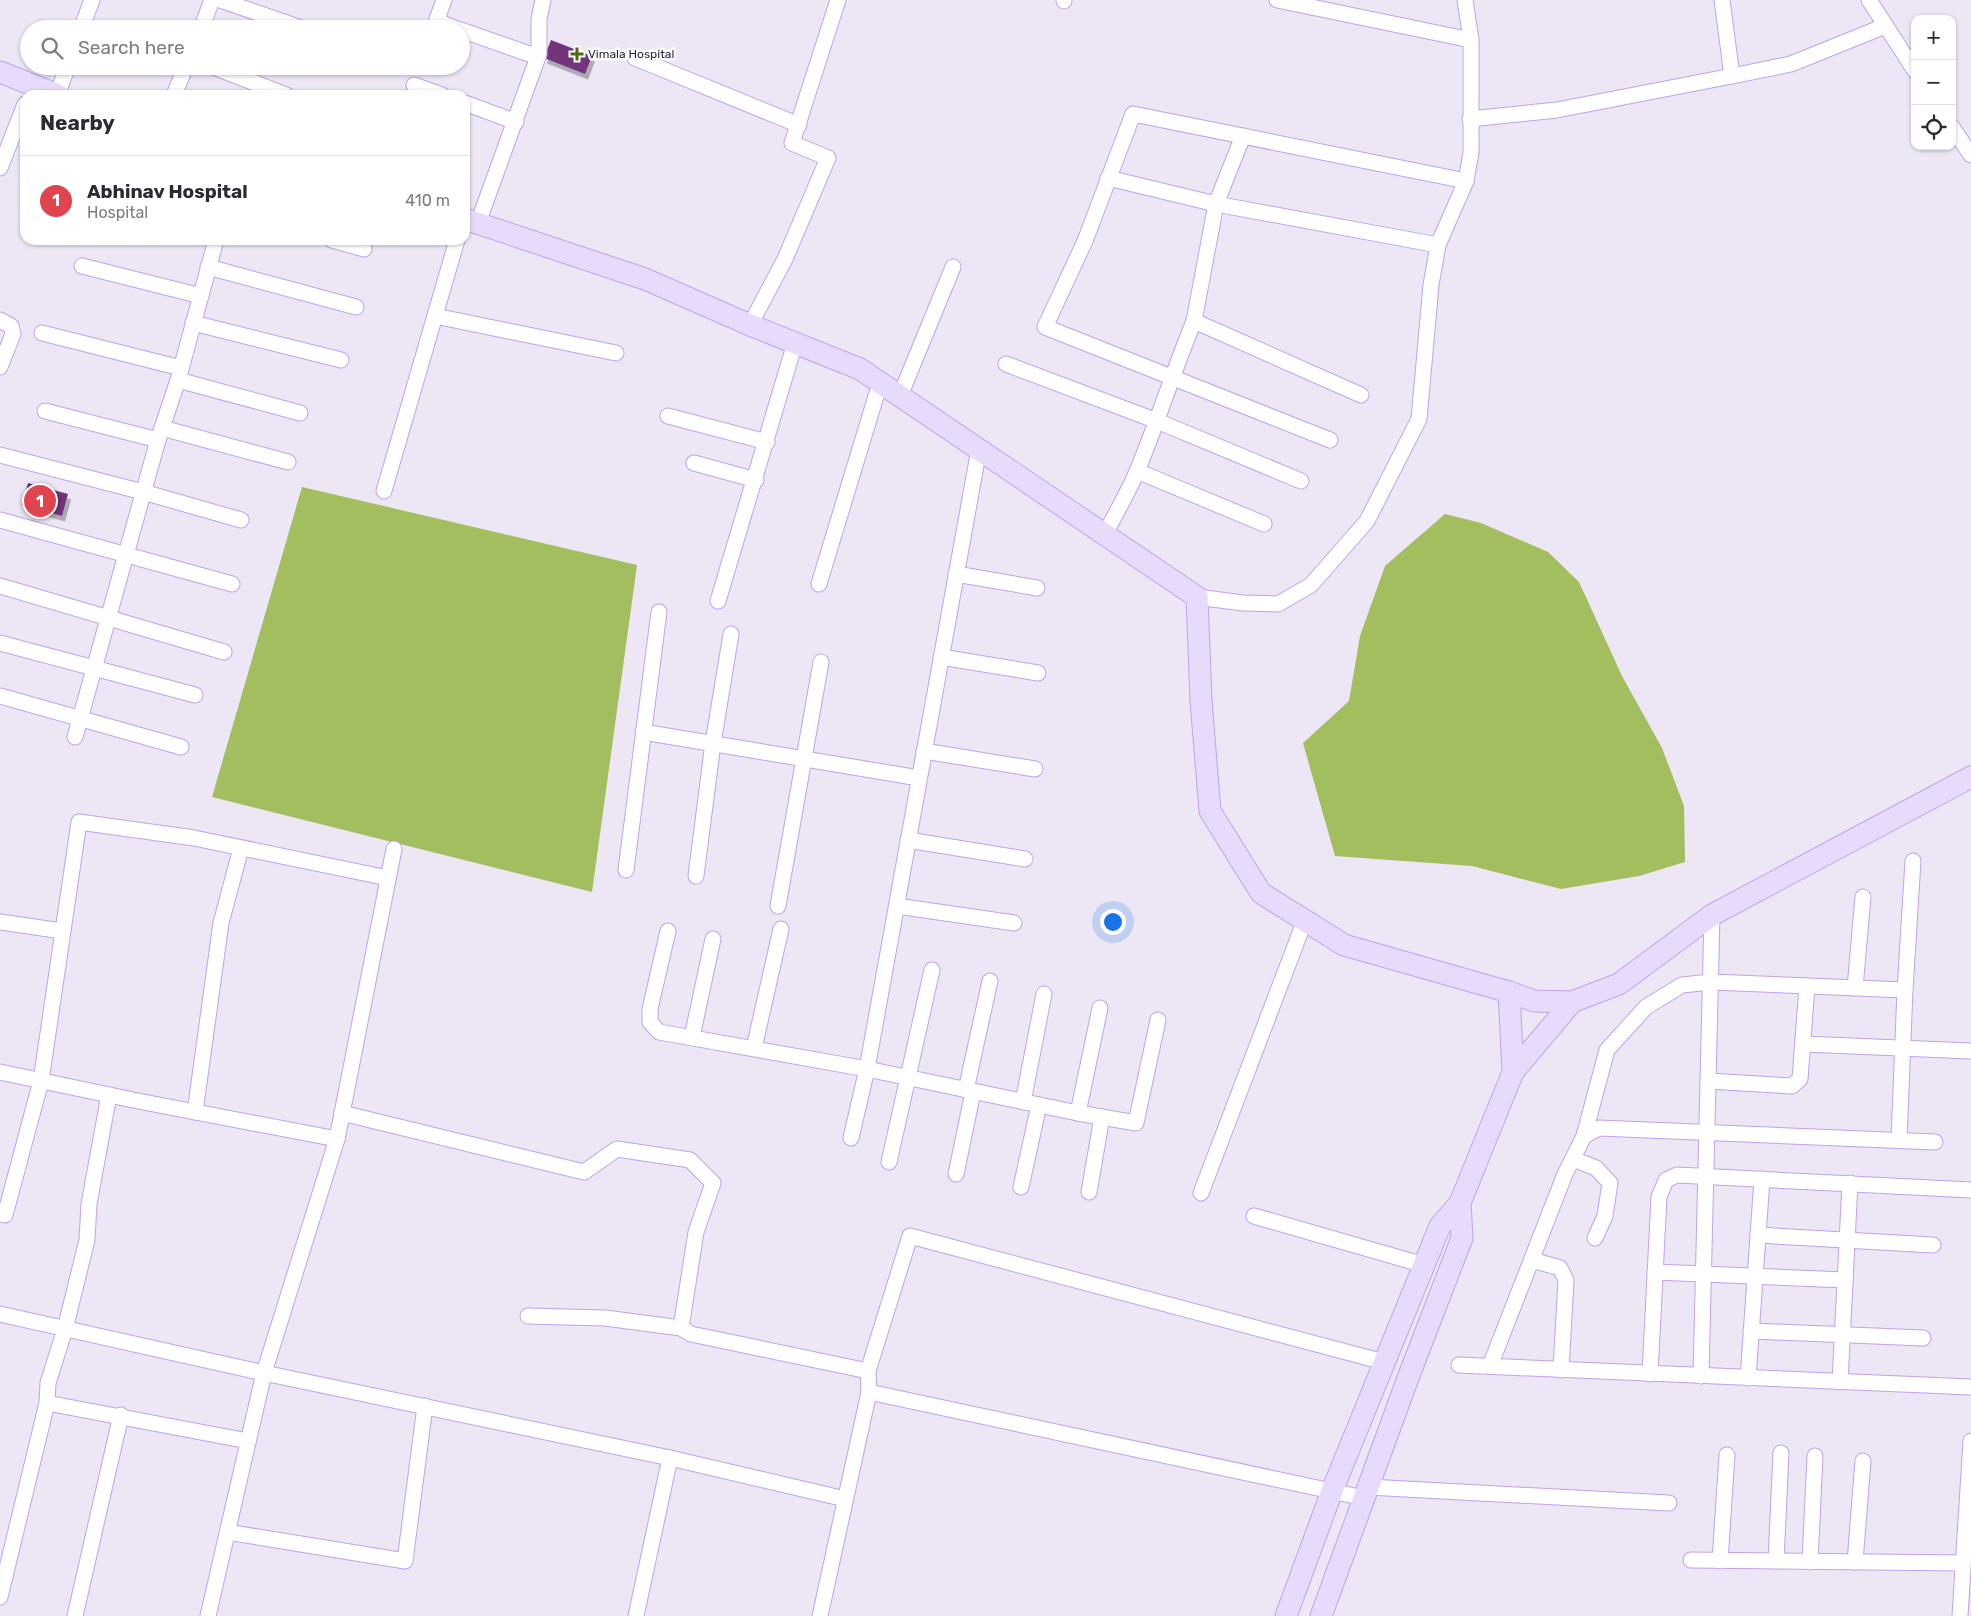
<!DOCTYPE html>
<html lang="en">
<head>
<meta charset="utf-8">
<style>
	:root { --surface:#fff; --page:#f7f7f7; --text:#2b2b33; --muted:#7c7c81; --line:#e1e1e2; --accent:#536713 }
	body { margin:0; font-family:Rubik,sans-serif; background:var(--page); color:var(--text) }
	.controls { position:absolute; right:15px; top:15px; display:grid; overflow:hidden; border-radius:10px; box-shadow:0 1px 4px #0004 }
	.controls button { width:45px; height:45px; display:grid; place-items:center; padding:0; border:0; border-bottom:1px solid var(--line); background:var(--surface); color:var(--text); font:25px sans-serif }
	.you { position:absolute; left:1112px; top:921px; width:18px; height:18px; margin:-12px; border:4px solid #fff; border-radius:50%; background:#1a73e8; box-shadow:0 0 0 8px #1a73e833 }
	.badge { display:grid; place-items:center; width:32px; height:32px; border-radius:50%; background:var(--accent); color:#fff; font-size:16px; font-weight:700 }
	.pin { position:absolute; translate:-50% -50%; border:2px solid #fff; box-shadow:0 1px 5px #0006 }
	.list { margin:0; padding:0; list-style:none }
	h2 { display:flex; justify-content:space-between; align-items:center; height:65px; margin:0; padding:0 20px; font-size:21px }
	h2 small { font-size:16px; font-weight:400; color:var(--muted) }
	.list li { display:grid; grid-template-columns:32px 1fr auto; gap:15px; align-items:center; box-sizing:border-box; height:90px; padding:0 20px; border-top:1px solid var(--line) }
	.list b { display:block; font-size:19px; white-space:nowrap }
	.list p { margin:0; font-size:16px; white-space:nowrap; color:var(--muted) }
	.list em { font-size:16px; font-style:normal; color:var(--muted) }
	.icon { flex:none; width:28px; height:28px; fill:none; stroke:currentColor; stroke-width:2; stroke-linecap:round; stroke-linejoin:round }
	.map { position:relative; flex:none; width:1971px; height:1616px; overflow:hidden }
	.search { position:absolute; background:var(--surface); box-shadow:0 1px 4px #0004; left:20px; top:20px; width:450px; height:55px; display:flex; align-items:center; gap:12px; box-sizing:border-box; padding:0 18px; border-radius:28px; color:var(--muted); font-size:19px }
	.panel { position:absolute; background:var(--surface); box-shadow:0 1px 4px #0004; left:20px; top:90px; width:450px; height:155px; border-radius:15px }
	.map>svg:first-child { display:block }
</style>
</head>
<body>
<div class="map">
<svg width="1971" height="1616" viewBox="0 0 1971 1616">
	<defs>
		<filter id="shadow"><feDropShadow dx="3" dy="5.5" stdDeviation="0" flood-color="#0004"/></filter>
	</defs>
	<rect width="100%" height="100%" fill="#ece6f5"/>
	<g fill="#a3be5f">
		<path d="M302 487 637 565 592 892 212 797Z"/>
		<path d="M1445 514 1481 523 1548 552 1579 582 1622 676 1662 748 1684 806 1685 862 1639 876 1561 889 1472 866 1335 856 1303 743 1349 701 1360 636 1385 566Z"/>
	</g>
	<g fill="#72367a" filter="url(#shadow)">
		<path d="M551 40 592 56 585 74 544 58Z"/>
		<path d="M28 483 68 494 62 516 22 505Z"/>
	</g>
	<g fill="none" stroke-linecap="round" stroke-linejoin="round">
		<g stroke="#c0a2ec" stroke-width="17">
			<g id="street">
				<path d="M220 0 304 29"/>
				<path d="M444 0 437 19 439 22 457 29"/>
				<path d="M1277 0 1471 40"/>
				<path d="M1869 0 1915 71"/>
				<path d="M1064 1V0"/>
				<path d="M81 29 92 0"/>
				<path d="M201 29 212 0"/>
				<path d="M461 30 538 57"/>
				<path d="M635 58 799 125"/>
				<path d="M211 66 286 95"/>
				<path d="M1732 76 1791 64 1885 26"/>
				<path d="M414 85 442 95"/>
				<path d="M57 95 68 66"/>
				<path d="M174 95 186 66"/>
				<path d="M465 103 516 122"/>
				<path d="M1470 119 1557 110 1732 76 1722 0"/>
				<path d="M1952 127 1971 155"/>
				<path d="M0 168 25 104"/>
				<path d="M1108 178 1216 204 1438 245"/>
				<path d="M478 223 539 54V19L543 0"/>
				<path d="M332 240 364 249"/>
				<path d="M82 266 201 296"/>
				<path d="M208 267 356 307"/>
				<path d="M435 316 616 353"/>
				<path d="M0 320 11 326 13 334 0 367"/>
				<path d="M1194 321 1216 204 1243 136"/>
				<path d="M193 323 341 360"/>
				<path d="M750 325 785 259 828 158 792 143 838 0"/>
				<path d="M42 333 181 368"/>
				<path d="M1006 364 1157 421 1301 481"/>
				<path d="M178 380 300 413"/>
				<path d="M900 396 953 267"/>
				<path d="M45 411 158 440"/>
				<path d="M668 416 767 442"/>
				<path d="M162 428 288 462"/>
				<path d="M1330 440 1045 327 1085 241 1133 114 1466 181"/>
				<path d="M0 455 143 492 241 520"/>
				<path d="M694 463 756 480"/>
				<path d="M1137 471 1264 524"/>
				<path d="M384 491 457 240"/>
				<path d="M0 520 232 584"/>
				<path d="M1105 534C1116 513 1129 491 1138 469 1158 420 1174 370 1194 321L1361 395"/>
				<path d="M956 574 1037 588"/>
				<path d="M819 584 880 383"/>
				<path d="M0 586 224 652"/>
				<path d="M1197 597 1243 603 1278 604 1311 585 1367 521 1419 419 1431 285 1438 245 1466 181 1471 153V40L1465 0"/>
				<path d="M718 601 795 343"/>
				<path d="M0 643 195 695"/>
				<path d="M941 657 1038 673"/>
				<path d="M0 696 181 747"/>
				<path d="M643 732 919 778"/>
				<path d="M75 737 158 440 178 380 216 240"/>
				<path d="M924 751 1035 769"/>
				<path d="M908 840 1025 859"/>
				<path d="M626 870 659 612"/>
				<path d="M696 876 713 743 731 634"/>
				<path d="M778 906 821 662"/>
				<path d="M897 906 1014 923"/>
				<path d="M0 922 62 931"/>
				<path d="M668 931 650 1009V1022L659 1032 867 1069 1078 1113 1136 1123 1158 1020"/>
				<path d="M1855 988 1863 897"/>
				<path d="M692 1037 713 939"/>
				<path d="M1804 1044 1971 1051"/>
				<path d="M754 1048 781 929"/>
				<path d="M0 1072 138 1101 337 1139"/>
				<path d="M1708 1081 1792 1086 1800 1079 1807 986"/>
				<path d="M966 1090 990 981"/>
				<path d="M1023 1102 1044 994"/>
				<path d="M195 1112 221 923 241 848"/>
				<path d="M342 1113 584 1172 617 1149 690 1160 713 1183 696 1232 681 1328"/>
				<path d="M1078 1113 1100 1008"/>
				<path d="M1584 1136 1607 1050 1646 1007 1682 985 1711 982 1905 990 1913 861"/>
				<path d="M851 1138 867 1069 979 449"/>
				<path d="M1899 1140 1905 990"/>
				<path d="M1573 1159 1596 1168 1610 1183 1605 1216 1595 1238"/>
				<path d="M889 1162 932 970"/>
				<path d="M956 1174 973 1092"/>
				<path d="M1021 1187 1039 1105"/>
				<path d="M1089 1192 1102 1117"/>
				<path d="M1201 1193 1305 920"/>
				<path d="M0 1214 5 1215 41 1081 79 822 194 838 388 878"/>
				<path d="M1254 1216 1424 1265"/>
				<path d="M1758 1235 1933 1245"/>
				<path d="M1532 1260 1560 1268 1566 1280 1561 1370"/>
				<path d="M1655 1272 1845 1280"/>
				<path d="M0 1314 264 1373 670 1458 845 1499"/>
				<path d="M528 1316 605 1318 681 1328 691 1334 868 1371"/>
				<path d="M1751 1331 1923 1338"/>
				<path d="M1459 1365 1971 1387"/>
				<path d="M1490 1366 1565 1174 1584 1136 1599 1128 1935 1142"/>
				<path d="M1650 1374 1659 1197 1666 1180 1677 1175 1971 1190"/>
				<path d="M1701 1376 1712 915"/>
				<path d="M1748 1378 1762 1179"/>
				<path d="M1840 1382 1850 1183"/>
				<path d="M869 1392 868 1371 910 1236 1384 1362"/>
				<path d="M47 1403 248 1441"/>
				<path d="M1368 1487 1669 1503"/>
				<path d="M227 1532 405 1561 425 1406"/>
				<path d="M1691 1560 1963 1563"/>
				<path d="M1720 1561 1727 1455"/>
				<path d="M1776 1561 1781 1453"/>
				<path d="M1810 1562 1815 1456"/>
				<path d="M1855 1562 1863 1461"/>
				<path d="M0 1597 47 1403 48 1383 65 1329 87 1240 89 1204 109 1095"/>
				<path d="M75 1616 121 1415"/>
				<path d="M208 1616 264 1373 337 1139 394 849"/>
				<path d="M636 1616 670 1458"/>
				<path d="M820 1616 869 1392 1364 1498"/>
				<path d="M1960 1616 1971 1441"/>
			</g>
		</g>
		<g stroke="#c0a2ec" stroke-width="23">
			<g id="secondary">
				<path d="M0 72 58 95"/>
				<path d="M465 219 645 279 750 325 860 369 1197 597 1201 701 1210 811 1261 893 1344 945 1509 992 1534 1001 1572 1002 1619 984 1712 915 1971 777"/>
				<path d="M1509 992 1513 1072"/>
				<path d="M1286 1616 1332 1491 1440 1226 1460 1203 1513 1072 1572 1002"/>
				<path d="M1321 1616 1408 1378 1462 1238 1460 1203"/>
			</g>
		</g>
		<use href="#street" stroke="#fff" stroke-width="15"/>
		<use href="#secondary" stroke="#e8dafa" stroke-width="21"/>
	</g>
	<path fill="#536713" stroke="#fff" stroke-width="2" d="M574.5 46.5h5v5h5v5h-5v5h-5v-5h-5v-5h5z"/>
	<g text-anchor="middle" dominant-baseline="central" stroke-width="5" stroke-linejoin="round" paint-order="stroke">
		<g font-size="12" fill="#2f2340" stroke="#fff" text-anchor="start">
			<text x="588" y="54">Vimala Hospital</text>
		</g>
	</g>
</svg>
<div class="controls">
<button>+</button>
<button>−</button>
<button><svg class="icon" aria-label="locate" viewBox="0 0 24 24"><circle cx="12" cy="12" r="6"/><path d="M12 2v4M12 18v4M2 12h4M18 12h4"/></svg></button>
</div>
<div class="you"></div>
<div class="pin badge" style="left:40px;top:501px;background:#e0444e">1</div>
<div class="search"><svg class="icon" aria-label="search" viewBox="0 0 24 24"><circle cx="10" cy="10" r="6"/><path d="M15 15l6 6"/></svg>Search here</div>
<section class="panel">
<h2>Nearby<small></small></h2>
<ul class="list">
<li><span class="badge" style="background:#e0444e">1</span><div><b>Abhinav Hospital</b><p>Hospital</p></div><em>410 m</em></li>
</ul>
</section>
</div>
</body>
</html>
